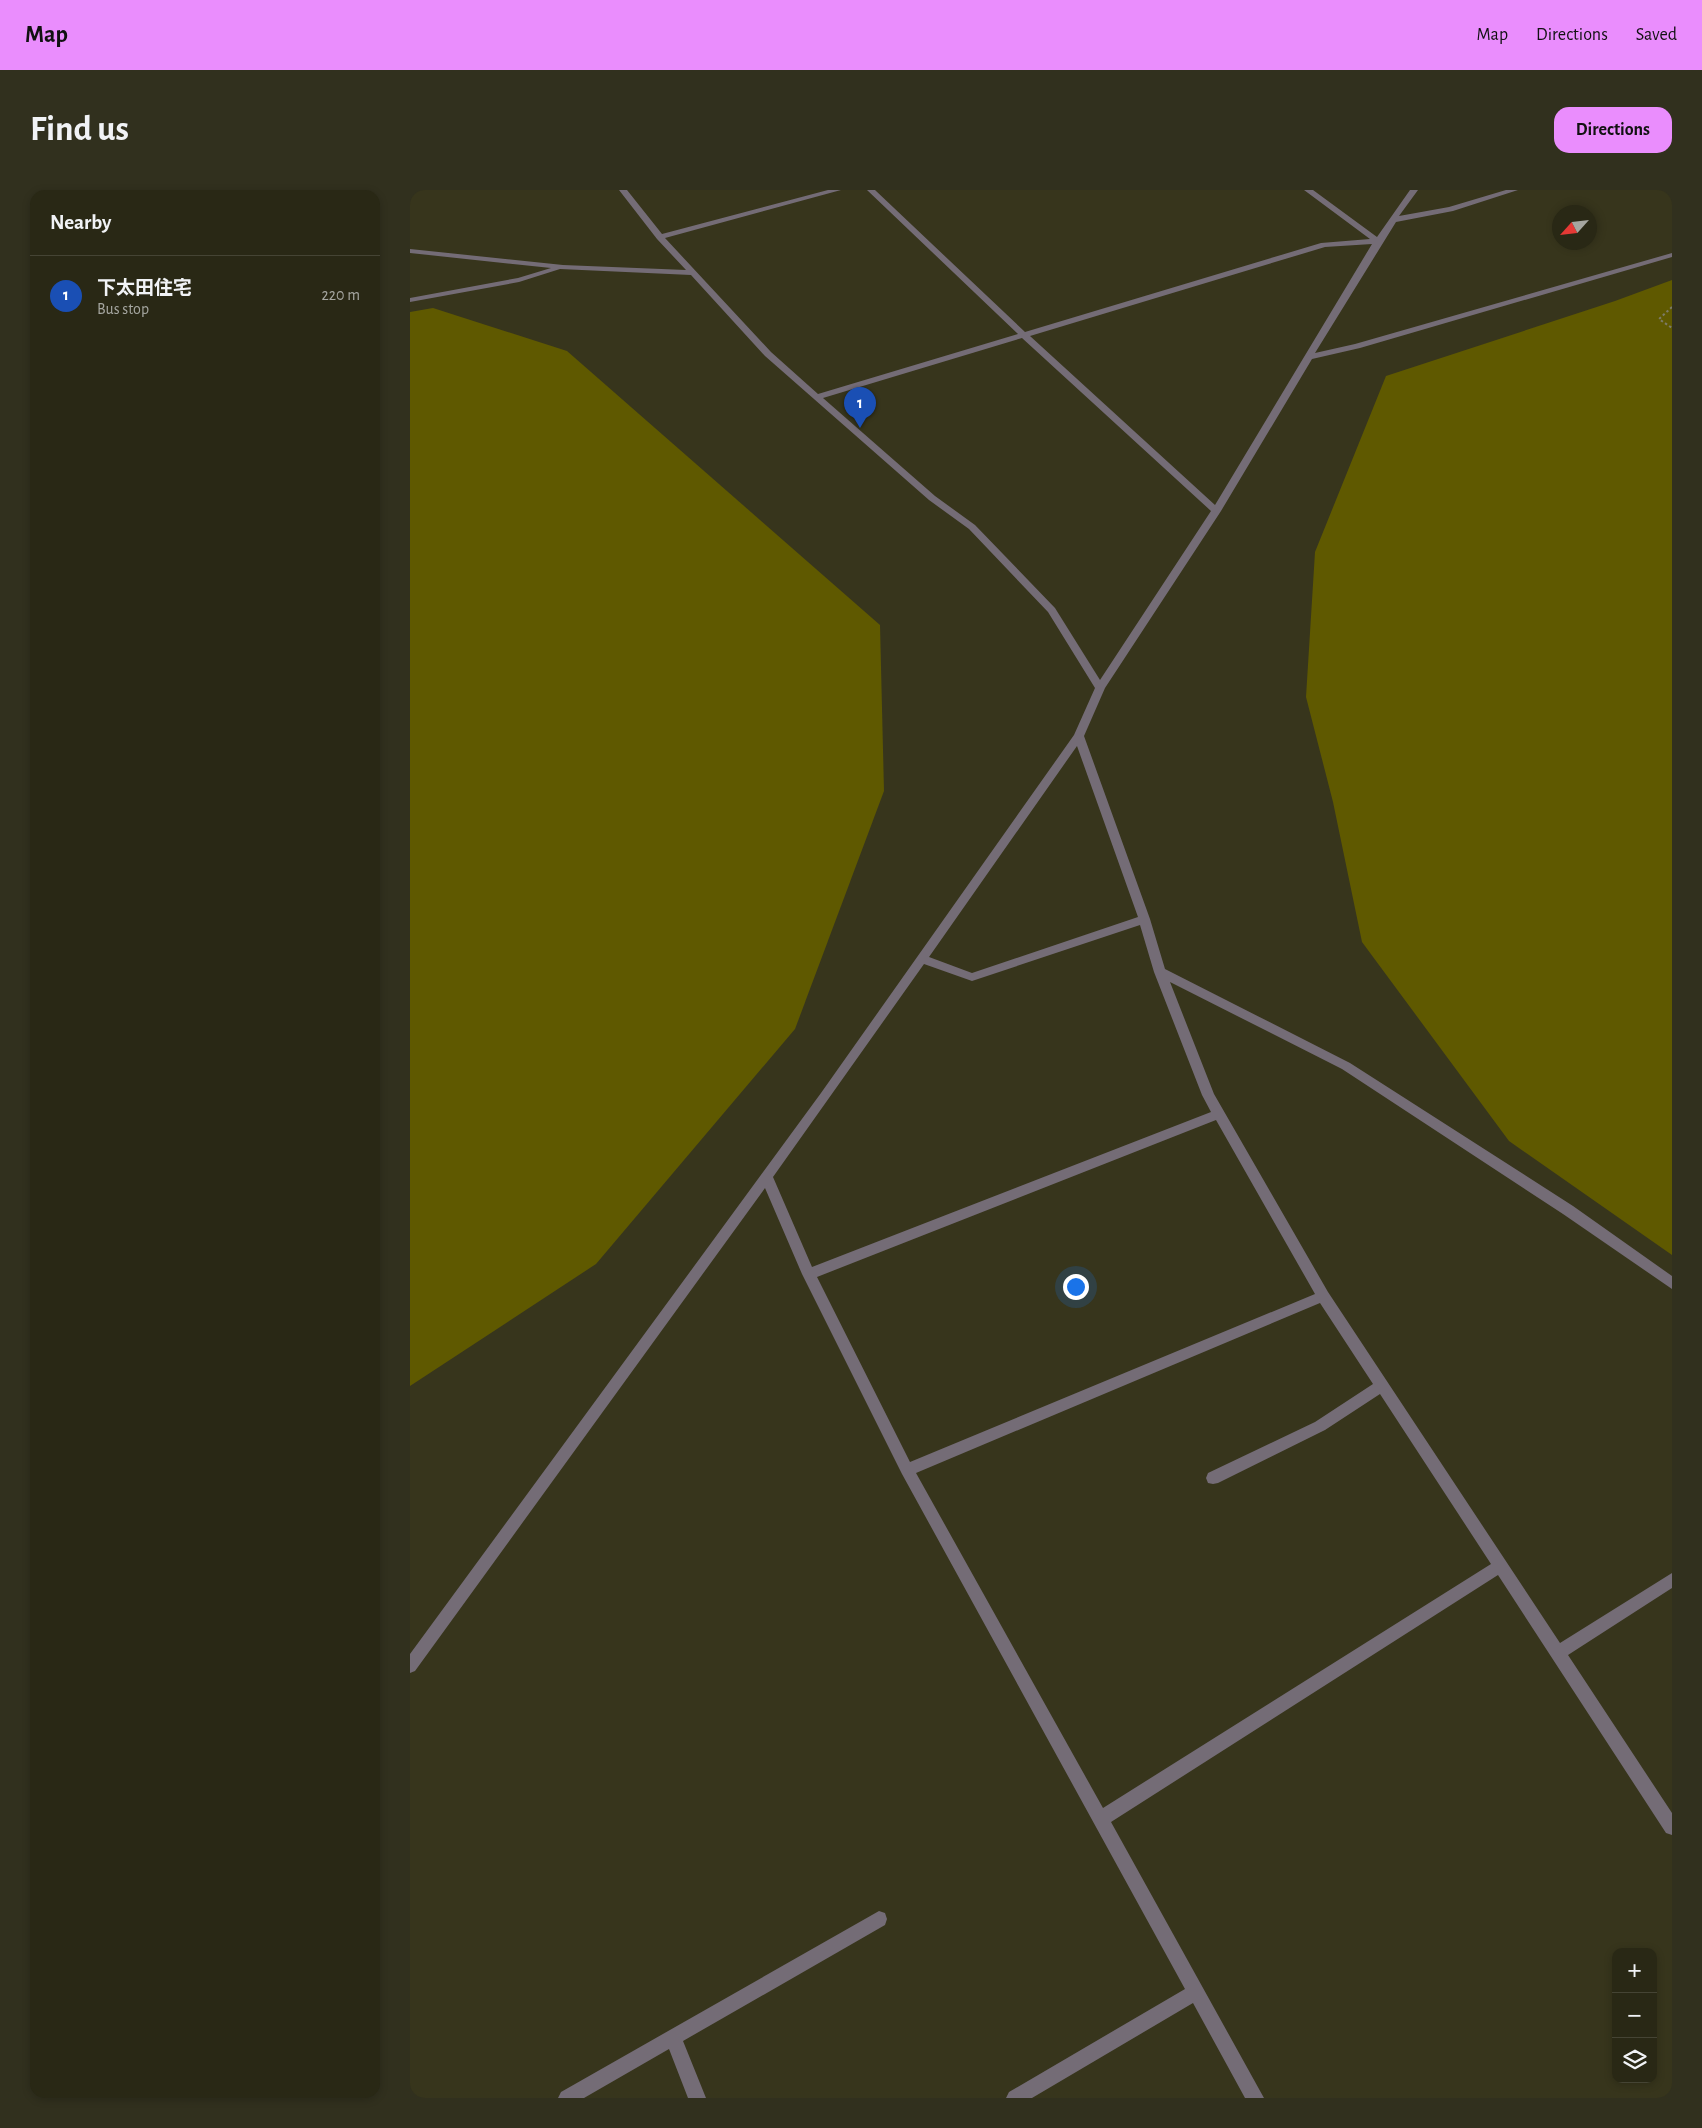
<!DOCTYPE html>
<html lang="en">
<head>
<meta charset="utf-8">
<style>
	:root { --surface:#292815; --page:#31301e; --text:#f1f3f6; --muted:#a5a6a0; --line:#454434; --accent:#ea8dfd }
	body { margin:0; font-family:"Alegreya Sans","Noto Sans JP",sans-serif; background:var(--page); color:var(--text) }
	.controls { position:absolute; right:15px; bottom:15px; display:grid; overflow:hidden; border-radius:10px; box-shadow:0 2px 8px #0003 }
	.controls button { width:45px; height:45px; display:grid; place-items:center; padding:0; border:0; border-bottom:1px solid var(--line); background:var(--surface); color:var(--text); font:25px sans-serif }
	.compass { position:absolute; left:1142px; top:15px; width:45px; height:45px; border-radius:50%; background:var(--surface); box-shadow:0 2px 8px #0003; rotate:243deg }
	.you { position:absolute; left:665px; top:1096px; width:18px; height:18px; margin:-12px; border:4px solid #fff; border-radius:50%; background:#1a73e8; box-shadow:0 0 0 8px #1a73e833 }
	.badge { display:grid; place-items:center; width:32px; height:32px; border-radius:50%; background:var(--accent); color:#fff; font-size:16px; font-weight:700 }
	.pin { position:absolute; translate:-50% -41px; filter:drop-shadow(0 1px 2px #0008) }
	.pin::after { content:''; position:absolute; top:26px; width:18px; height:15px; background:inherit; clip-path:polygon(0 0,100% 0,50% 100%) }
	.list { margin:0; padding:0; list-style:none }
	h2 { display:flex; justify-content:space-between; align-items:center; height:65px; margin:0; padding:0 20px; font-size:21px }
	h2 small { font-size:16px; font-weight:400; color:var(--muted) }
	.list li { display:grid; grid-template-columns:32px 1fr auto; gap:15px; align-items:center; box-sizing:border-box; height:80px; padding:0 20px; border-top:1px solid var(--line) }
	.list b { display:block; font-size:19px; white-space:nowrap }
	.list p { margin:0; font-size:16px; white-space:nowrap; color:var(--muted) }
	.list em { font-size:16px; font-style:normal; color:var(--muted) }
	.icon { flex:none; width:28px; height:28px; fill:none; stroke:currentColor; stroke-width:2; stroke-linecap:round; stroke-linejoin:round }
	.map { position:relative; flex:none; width:1262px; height:1908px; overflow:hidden; border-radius:15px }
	header { display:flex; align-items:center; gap:30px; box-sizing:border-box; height:70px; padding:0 25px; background:var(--accent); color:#111 }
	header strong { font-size:24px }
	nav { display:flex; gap:28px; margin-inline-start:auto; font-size:18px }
	.intro { display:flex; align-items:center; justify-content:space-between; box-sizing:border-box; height:120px; padding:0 30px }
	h1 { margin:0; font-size:35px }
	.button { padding:12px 22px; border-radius:15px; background:var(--accent); color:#111; font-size:18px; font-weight:700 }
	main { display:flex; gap:30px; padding:0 30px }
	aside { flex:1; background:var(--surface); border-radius:15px; box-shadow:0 2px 8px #0003 }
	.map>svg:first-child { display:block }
</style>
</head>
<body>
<header>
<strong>Map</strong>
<nav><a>Map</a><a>Directions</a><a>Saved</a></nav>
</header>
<div class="intro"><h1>Find us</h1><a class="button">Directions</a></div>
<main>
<aside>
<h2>Nearby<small></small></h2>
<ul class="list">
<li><span class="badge" style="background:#1a4fb4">1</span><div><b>下太田住宅</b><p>Bus stop</p></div><em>220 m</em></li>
</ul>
</aside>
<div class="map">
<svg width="1262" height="1908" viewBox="0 0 1262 1908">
	<rect width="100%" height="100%" fill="#37351c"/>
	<g fill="#5f5900">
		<path d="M1262 90V1065L1099 951 952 752 923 612 896 507 905 362 976 186 1205 111Z"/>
		<path d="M23 118 157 161 470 435 474 601 385 839 186 1074 0 1196V122Z"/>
	</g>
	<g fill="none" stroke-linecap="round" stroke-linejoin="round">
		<path stroke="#7d7b66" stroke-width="2" stroke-dasharray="2.5 2.5" stroke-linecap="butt" d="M1262 117 1249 129 1262 138"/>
		<g fill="#746c76" fill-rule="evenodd">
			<path d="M209 0H217L252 44 418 0H431L255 48 361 162 408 204 608 144 457 0H465L615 142 911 53 960 49 894 0H903L967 47 1000 0H1008L989 26 1039 17 1096 0H1108L1043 21 986 32 905 163 945 154 1262 63V67L950 158 902 169 811 321 695 498 674 546 740 729 755 779 940 873 1163 1016 1262 1086V1099L1153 1024 932 879 760 792 804 904 918 1102 1150 1453 1262 1383V1398L1158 1465 1262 1623V1645L1256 1643 1088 1385 701 1632 854 1908H835L783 1813 622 1908H596L599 1902 775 1799 492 1284 392 1084 355 998 5 1481 0 1483V1464L411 903 664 545 685 498 638 422 559 339 519 310 355 166 281 85 150 79 109 92 0 112V108L108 88 141 78 0 63V59L153 75 276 80 247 49ZM962 54 805 315 620 146 915 57ZM612 148 801 321 690 490 645 418 565 335 525 306 413 208ZM667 556 728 727 562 783 519 767ZM730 735 744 782 792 905 801 922 402 1077 363 987 514 774 562 791ZM806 930 905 1104 500 1272 407 1087ZM910 1113 963 1194 905 1232 798 1283 796 1288 798 1293 803 1294 808 1293 915 1240 970 1204 1081 1374 693 1618 506 1283Z"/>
			<path d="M469 1721 475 1723 477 1729 475 1735 273 1851 296 1908H278L259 1859 174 1908H148L151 1902Z"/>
		</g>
	</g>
</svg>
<div class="controls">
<button>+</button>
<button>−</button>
<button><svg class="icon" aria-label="layers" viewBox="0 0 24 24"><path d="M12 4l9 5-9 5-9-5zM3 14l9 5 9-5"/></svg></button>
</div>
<svg class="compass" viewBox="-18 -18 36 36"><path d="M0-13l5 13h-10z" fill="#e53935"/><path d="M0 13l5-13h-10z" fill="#a5a6a0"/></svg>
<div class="you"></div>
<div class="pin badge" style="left:450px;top:238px;background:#1a4fb4">1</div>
</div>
</main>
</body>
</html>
